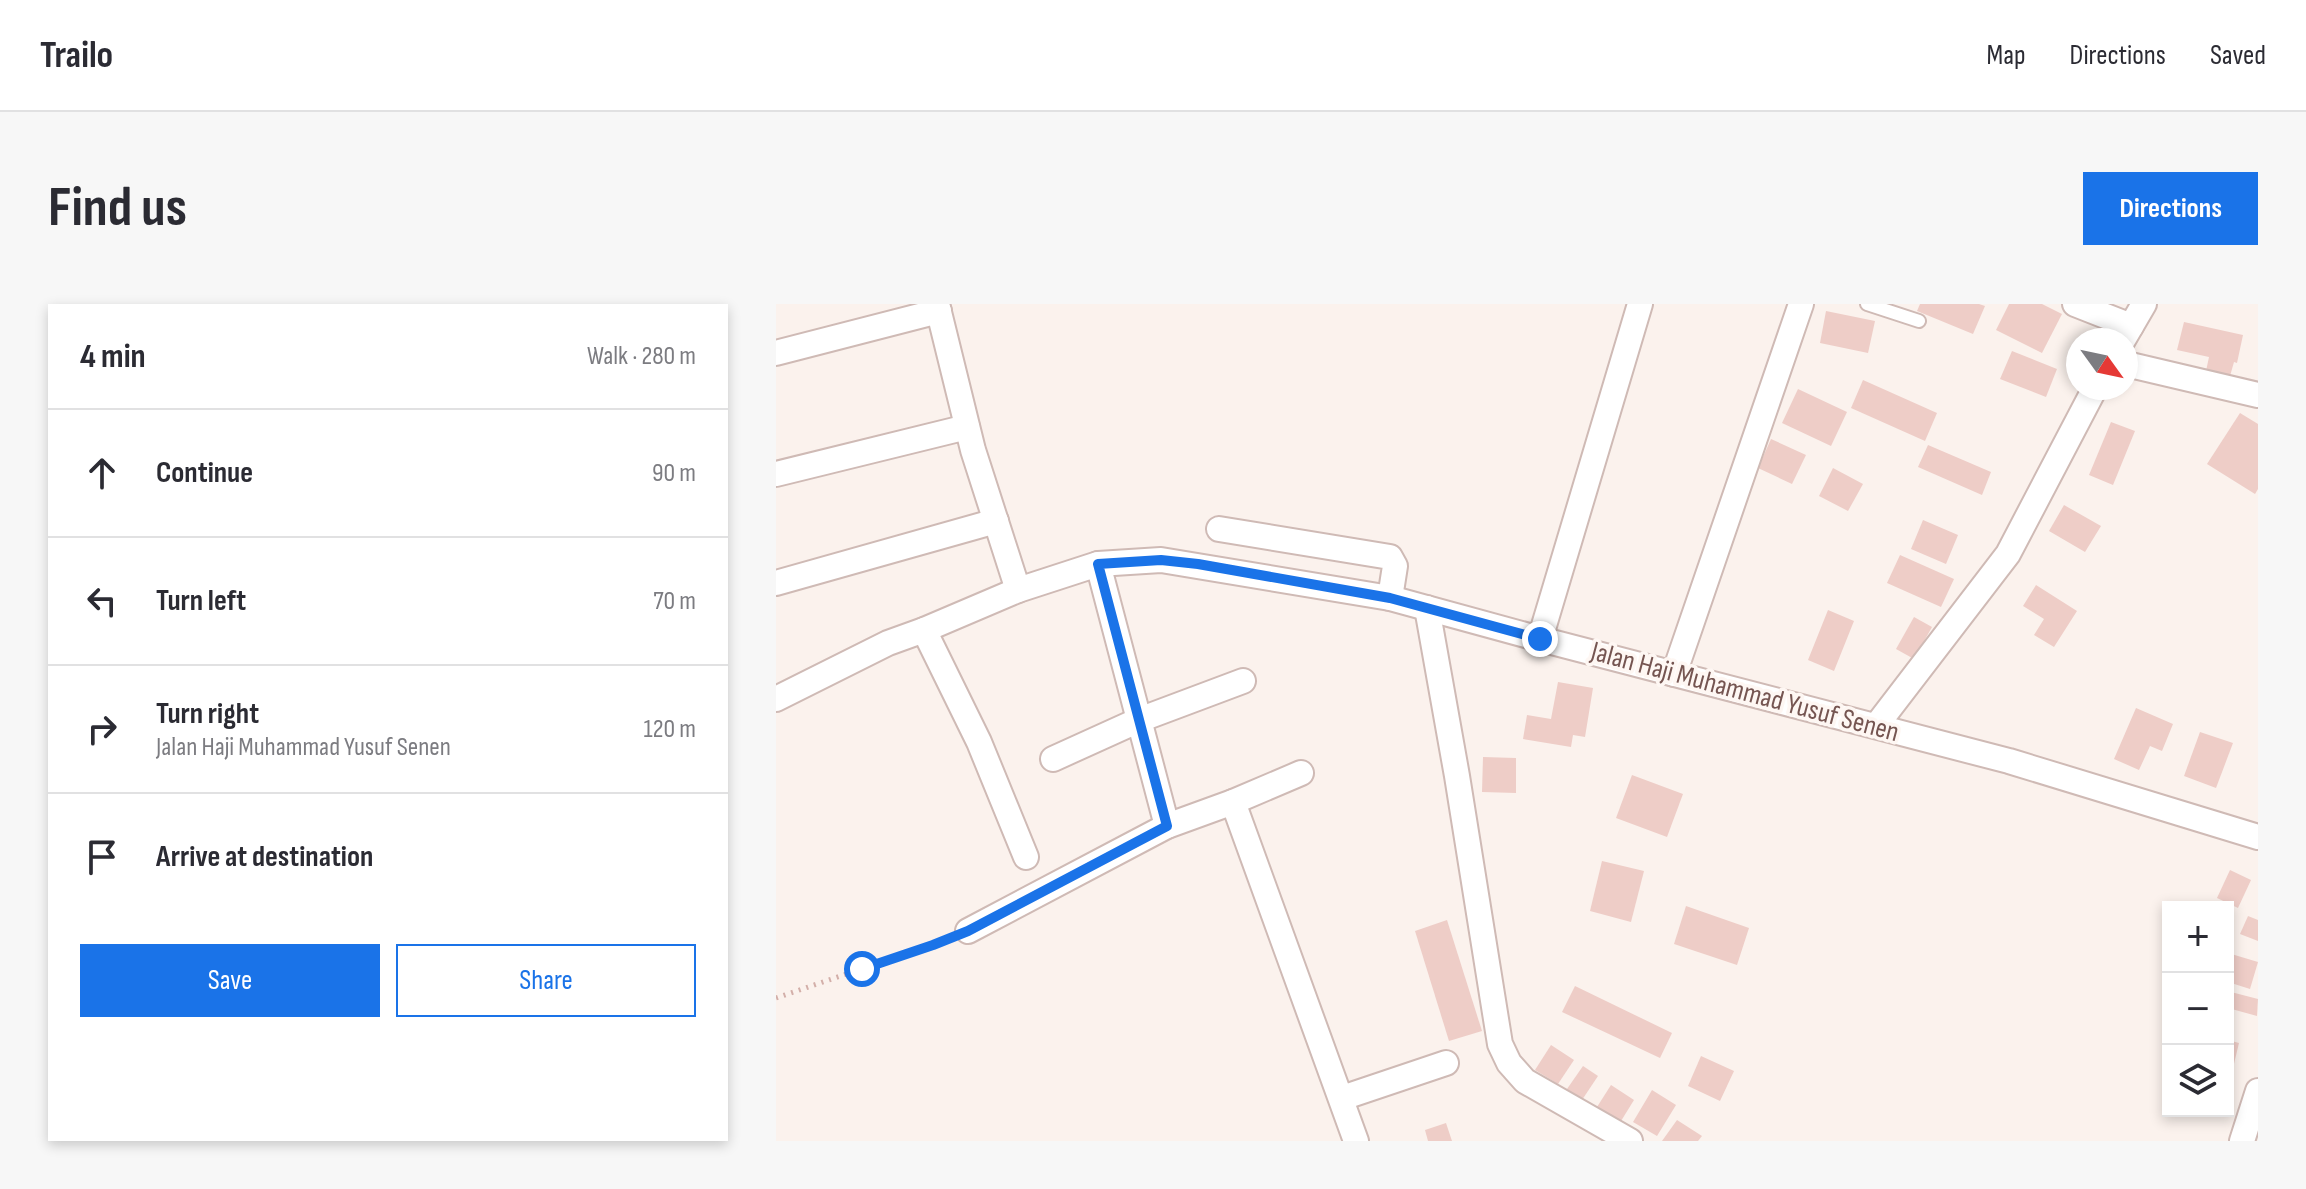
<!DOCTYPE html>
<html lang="en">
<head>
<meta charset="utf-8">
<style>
	:root { --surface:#fff; --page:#f7f7f7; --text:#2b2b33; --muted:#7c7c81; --line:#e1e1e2; --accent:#1a73e8 }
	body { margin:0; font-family:"Sofia Sans Condensed",sans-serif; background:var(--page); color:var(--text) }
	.controls { position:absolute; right:24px; bottom:24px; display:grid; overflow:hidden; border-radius:0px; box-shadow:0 4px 12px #0003 }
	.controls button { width:72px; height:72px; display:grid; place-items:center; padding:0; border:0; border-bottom:2px solid var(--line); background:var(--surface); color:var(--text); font:40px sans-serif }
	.compass { position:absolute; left:1290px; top:24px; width:72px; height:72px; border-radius:50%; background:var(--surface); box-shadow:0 4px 12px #0003; rotate:123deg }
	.stop { position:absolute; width:24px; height:24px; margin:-18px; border:6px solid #1a73e8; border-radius:50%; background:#fff }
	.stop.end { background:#1a73e8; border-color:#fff; box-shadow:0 2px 8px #0008 }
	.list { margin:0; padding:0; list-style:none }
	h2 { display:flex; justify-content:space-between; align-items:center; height:104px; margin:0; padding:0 32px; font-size:34px }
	h2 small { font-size:26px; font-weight:400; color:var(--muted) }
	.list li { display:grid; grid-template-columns:52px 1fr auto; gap:24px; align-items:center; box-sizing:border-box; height:128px; padding:0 32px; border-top:2px solid var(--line) }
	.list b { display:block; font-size:30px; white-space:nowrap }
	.list p { margin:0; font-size:26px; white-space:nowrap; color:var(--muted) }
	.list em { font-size:26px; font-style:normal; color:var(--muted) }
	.actions { display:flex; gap:16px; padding:24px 32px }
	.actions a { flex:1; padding:18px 0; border:2px solid var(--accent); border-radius:0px; text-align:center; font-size:28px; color:var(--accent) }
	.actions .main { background:var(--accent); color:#fff }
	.icon { flex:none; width:44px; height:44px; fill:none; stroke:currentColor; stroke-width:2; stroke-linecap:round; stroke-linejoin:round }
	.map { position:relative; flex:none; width:1482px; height:837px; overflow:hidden; border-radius:0px }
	header { display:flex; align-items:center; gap:48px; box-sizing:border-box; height:112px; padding:0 40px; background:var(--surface); border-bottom:2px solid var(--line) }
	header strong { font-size:38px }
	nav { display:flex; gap:44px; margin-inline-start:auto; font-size:28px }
	.intro { display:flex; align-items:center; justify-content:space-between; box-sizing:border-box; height:192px; padding:0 48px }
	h1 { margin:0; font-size:56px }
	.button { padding:20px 36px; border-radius:0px; background:var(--accent); color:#fff; font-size:28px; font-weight:700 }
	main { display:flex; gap:48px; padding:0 48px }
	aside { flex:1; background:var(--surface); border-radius:0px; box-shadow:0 4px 12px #0003 }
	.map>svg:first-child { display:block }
</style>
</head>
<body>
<header>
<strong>Trailo</strong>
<nav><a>Map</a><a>Directions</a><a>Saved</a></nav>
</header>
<div class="intro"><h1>Find us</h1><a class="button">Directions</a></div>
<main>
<aside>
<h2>4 min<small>Walk · 280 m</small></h2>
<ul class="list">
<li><svg class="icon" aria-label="ahead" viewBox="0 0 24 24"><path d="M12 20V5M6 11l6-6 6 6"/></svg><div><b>Continue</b></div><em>90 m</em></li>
<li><svg class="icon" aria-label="left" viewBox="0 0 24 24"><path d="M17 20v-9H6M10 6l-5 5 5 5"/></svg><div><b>Turn left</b></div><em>70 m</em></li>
<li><svg class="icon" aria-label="right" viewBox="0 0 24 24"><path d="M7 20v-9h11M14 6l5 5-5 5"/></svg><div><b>Turn right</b><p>Jalan Haji Muhammad Yusuf Senen</p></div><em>120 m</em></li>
<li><svg class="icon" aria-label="arrive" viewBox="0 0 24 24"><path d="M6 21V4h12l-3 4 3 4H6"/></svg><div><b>Arrive at destination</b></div></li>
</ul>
<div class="actions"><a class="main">Save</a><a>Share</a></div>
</aside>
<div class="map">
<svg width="1482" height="837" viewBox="0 0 1482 837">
	<rect width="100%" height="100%" fill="#fbf2ed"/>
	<g fill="#eecdc7">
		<path d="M1144 0H1203L1209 2 1197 30 1141 7Z"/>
		<path d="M1233 0H1266L1286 10 1266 49 1220 26Z"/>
		<path d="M1050 7 1099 17 1092 49 1044 39Z"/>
		<path d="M1408 18 1467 31 1461 59 1458 58 1454 72 1430 67 1433 53 1401 46Z"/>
		<path d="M1236 47 1281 65 1270 93 1224 75Z"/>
		<path d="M1087 76 1161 109 1149 137 1075 104Z"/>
		<path d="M1022 85 1071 108 1055 142 1006 119Z"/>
		<path d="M1464 109 1482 120V185L1479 190 1431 160Z"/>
		<path d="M1335 118 1359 127 1337 181 1313 171Z"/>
		<path d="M995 135 1030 151 1016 180 982 164Z"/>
		<path d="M1152 141 1215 168 1206 191 1142 163Z"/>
		<path d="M1057 164 1087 180 1072 207 1043 192Z"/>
		<path d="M1288 201 1325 222 1309 248 1273 227Z"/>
		<path d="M1147 216 1182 231 1170 260 1135 245Z"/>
		<path d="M1124 251 1178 275 1165 303 1111 279Z"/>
		<path d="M1260 281 1301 307 1278 343 1258 331 1268 315 1247 302Z"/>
		<path d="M1052 306 1078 317 1058 367 1032 356Z"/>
		<path d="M1138 313 1156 323 1138 355 1120 345Z"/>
		<path d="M782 378 817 384 809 433 797 431 795 443 747 435 751 411 775 415Z"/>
		<path d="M1360 404 1397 420 1386 447 1374 442 1363 466 1338 455Z"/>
		<path d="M1424 428 1457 439 1440 484 1408 472Z"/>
		<path d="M707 453 740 454V489L706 488Z"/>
		<path d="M856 471 907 490 891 533 840 514Z"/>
		<path d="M826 557 868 567 855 618 814 607Z"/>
		<path d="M1454 566 1475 576 1462 604 1441 594Z"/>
		<path d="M910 602 973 624 961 661 898 640Z"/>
		<path d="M1472 612 1482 616V637L1464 630Z"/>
		<path d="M671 616 706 727 673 737 639 627Z"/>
		<path d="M1452 649 1482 658 1474 685 1452 678Z"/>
		<path d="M799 682 896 729 884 754 786 708Z"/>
		<path d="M1455 688 1482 695 1481 712 1452 704Z"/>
		<path d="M1452 736 1463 739 1456 768 1452 767Z"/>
		<path d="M775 741 798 756 782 780 759 766Z"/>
		<path d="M925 752 958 767 944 797 912 782Z"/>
		<path d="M807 762 822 772 806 796 791 785Z"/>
		<path d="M835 781 858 796 845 817 821 803Z"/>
		<path d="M876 786 900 801 881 832 857 818Z"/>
		<path d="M901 816 926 832 922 837H886Z"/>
		<path d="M670 819 676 837H652L649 826Z"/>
	</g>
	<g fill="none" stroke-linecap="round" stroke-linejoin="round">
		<g stroke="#cfbab5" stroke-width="16">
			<path id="lane" d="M1091 0 1143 17"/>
		</g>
		<g stroke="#cfbab5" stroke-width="28">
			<g id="street">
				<path d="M161 0 197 146 242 286"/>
				<path d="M1299 0 1355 22"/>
				<path d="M1347 36 1368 0"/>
				<path d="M0 49 163 7"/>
				<path d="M1350 60 1482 91"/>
				<path d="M0 170 191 123"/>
				<path d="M443 225 614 253 619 262 614 294"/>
				<path d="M322 260 391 522"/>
				<path d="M0 279 220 217"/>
				<path d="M651 304 681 472 724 740 733 759 749 777 854 837"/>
				<path d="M148 326 203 438 250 553"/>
				<path d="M764 335 864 0"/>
				<path d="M898 370 1025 0"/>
				<path d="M0 395 112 339 148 326 242 286 322 260 385 256 614 294 764 335 1233 457 1482 533"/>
				<path d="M1100 422 1232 250 1319 84"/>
				<path d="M277 455 363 416 467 377"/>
				<path d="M457 498 580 837"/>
				<path d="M192 627 391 522 457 498 525 469"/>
				<path d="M566 794 670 759"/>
				<path d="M1466 837 1482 787"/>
			</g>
		</g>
		<path stroke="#d3afa9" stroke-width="5" stroke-dasharray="2 6" stroke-linecap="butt" d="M0 694 173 635"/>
		<use href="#lane" stroke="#fff" stroke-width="12"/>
		<use href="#street" stroke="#fff" stroke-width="24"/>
	</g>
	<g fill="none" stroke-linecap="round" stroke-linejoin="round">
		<path stroke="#1a73e8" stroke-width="10" d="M86 665 157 641 192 627 391 522 322 260 385 256 422 260 614 294 764 335"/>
	</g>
	<g text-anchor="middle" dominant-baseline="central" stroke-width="7" stroke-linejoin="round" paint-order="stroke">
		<g font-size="28" fill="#755551" stroke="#fef7f3">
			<text transform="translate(969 388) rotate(15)">Jalan Haji Muhammad Yusuf Senen</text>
		</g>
	</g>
</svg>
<div class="controls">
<button>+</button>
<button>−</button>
<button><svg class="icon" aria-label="layers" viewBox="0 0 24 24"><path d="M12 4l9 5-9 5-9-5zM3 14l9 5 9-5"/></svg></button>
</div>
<svg class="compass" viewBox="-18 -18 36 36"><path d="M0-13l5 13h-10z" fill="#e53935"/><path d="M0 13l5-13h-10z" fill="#7c7c81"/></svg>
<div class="stop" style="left:86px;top:665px"></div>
<div class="stop end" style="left:764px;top:335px"></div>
</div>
</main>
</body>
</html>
